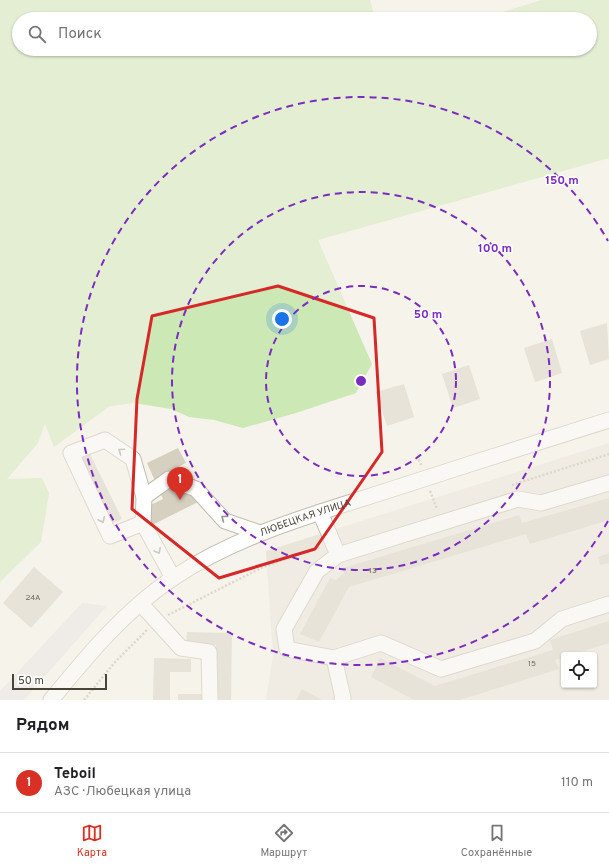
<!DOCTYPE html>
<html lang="ru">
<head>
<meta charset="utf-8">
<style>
	:root { --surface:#fff; --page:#f6f6f6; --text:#202124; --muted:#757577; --line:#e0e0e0; --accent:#d93025 }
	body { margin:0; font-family:Overpass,sans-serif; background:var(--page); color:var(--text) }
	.controls { position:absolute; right:12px; bottom:12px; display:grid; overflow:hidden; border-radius:4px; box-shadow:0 1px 3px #0004 }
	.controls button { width:36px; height:36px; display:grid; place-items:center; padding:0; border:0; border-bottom:1px solid var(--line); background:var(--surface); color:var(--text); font:20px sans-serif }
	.scale { position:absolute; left:12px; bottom:10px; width:95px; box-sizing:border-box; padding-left:4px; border:2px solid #494438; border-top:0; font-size:11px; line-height:14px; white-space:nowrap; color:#494438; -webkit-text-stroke:3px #fff; paint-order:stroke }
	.you { position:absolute; left:282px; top:319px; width:14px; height:14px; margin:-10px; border:3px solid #fff; border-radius:50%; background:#1a73e8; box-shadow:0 0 0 6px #1a73e833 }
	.badge { display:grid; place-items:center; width:26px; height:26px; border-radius:50%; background:var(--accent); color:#fff; font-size:13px; font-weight:700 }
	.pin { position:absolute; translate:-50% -33px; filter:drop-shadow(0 1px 2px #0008) }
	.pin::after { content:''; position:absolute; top:21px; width:14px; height:12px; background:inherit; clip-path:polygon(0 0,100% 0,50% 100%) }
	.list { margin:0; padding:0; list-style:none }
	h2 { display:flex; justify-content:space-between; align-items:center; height:52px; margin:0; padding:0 16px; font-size:17px }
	h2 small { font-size:13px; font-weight:400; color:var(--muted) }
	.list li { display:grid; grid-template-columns:26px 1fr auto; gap:12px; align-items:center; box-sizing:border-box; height:60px; padding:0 16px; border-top:1px solid var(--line) }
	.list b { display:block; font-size:15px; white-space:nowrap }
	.list p { margin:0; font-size:13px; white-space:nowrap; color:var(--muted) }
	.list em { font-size:13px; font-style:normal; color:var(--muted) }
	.icon { flex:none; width:22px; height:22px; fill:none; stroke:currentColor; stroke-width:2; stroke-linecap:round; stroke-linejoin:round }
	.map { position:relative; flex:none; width:609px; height:700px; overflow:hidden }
	.search { position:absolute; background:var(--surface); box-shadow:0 1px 3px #0004; left:12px; right:12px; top:12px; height:44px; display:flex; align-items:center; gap:10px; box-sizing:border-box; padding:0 14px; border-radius:22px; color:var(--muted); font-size:15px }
	.sheet { height:112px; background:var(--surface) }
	nav { display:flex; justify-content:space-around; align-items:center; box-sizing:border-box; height:56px; border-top:1px solid var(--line); background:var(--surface); font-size:11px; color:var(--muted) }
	nav a { display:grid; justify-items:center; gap:2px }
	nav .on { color:var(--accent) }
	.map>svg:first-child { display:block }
</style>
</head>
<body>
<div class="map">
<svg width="609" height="700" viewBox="0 0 609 700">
	<rect width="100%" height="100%" fill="#f5f3eb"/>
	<path fill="#e9e5d9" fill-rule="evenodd" d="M609 443V700H266L273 655 266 551ZM564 655H594V685H564Z"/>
	<path fill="#cce8b5" d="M0 0H370L375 19H19V49H590V19H481L541 0H609V158L318 240 372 364 356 393 296 413 243 428 214 420 189 417 171 409 134 403 110 406 54 447 45 424 38 443 7 479 42 478 49 493 41 542 0 582Z"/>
	<path fill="#e7e5e2" d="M82 603 107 606 24 700H0V691Z"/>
	<g fill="#d6d0c0">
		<path d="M607 323 609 359 590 365 580 331Z"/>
		<path d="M552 339 562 373 535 382 524 348Z"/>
		<path d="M469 365 480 399 453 408 442 374Z"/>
		<path d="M404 384 414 417 387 426 376 392Z"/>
		<path d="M178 448 186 463 165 473 175 492 192 484 200 501 152 525 144 508 163 499 147 463Z"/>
		<path d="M89 452 122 519 110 524 79 457Z"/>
		<path d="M609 498V520L530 544 526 534 349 587 319 642 300 634 330 578 336 580 344 573 343 568 519 515 522 523Z"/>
		<path d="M609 553V563L600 565 598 557Z"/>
		<path d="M34 567 63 592 31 628 3 603Z"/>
		<path d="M609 621V643L571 655H564V657L555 660 559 669 460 700H414L371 677 380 658 435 686 553 650 550 640Z"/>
		<path d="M187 632 232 633 231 700H216V645H186Z"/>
		<path d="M154 658 191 659V672H170V700H153Z"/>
		<path d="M302 689 322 700H296Z"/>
		<rect x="178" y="694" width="28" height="6"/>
	</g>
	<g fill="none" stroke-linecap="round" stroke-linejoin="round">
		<g stroke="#c0bbad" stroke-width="17">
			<g id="minor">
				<path d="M320 512 338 555 317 571 284 629 287 649 334 658 343 698 342 700"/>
				<path d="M143 523 110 536 71 453 105 440 133 459 144 497"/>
				<path d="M338 555 518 499 541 503 609 483"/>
				<path d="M173 578 143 523 144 497 169 479 196 489 225 521 260 533"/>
				<path d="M141 604 181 648 209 652 210 700"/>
				<path d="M334 658 381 643 441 669 535 641 562 619 609 604"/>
				<path id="s1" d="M51 700C87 656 125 610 173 578 235 537 307 516 377 494 454 469 532 444 609 420"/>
			</g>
		</g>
		<g stroke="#c2b89f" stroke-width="2.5" stroke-dasharray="2 2" stroke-linecap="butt">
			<path d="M417 456 422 467"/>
			<path d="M512 485 609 454"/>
			<path d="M430 491 437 509"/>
			<path d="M168 615 263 567 320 547"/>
			<path d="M84 700 115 662 148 629"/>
		</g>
		<use href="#minor" stroke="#fff" stroke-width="15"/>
	</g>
	<defs><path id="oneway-chevron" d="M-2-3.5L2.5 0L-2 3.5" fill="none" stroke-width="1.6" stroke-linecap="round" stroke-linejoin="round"/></defs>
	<g stroke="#9b9892">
		<use href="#oneway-chevron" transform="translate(121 451) rotate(-145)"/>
		<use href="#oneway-chevron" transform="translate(224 518) rotate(-143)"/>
		<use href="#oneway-chevron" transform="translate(102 520) rotate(65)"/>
		<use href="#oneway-chevron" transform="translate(158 551) rotate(62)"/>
	</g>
	<path d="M0 0H609V700H0ZM278 286 374 318 382 452 315 549 219 578 132 509 137 399 152 316Z" fill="#f5f3eb" fill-opacity=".55" fill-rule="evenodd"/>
	<path fill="none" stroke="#d62828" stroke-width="3" stroke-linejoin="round" d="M278 286 374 318 382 452 315 549 219 578 132 509 137 399 152 316Z"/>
	<g fill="none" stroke="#7b2cbf" stroke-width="2" stroke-dasharray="7 5">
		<circle cx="361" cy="381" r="95"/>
		<circle cx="361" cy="381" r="189"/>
		<path d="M608 521A284 284 0 1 1 608 241"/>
	</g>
	<g text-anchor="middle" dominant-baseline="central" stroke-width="3" stroke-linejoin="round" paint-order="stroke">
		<g font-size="8" fill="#6c675a">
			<text x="373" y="571">13</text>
			<text x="33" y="598">24А</text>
			<text x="532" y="664">15</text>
		</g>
		<g font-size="10" fill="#494438" stroke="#fff">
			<text stroke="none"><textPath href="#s1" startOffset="319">ЛЮБЕЦКАЯ УЛИЦА</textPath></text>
		</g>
	</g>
	<circle cx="361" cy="381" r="6" fill="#7b2cbf" stroke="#fff" stroke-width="2"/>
	<g font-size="12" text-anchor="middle" font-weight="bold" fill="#7b2cbf" stroke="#fff" stroke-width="3" stroke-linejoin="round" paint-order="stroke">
		<text x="562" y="184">150 m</text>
		<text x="495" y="252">100 m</text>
		<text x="428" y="318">50 m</text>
	</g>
</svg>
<div class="controls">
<button><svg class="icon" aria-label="locate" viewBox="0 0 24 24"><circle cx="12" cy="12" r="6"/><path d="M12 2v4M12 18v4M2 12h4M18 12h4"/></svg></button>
</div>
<div class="scale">50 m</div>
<div class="you"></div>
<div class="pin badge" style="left:180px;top:500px">1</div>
<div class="search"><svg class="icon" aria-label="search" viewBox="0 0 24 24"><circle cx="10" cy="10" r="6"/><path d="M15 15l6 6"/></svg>Поиск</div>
</div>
<section class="sheet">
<h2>Рядом<small></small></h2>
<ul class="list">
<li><span class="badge">1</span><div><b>Teboil</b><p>АЗС · Любецкая улица</p></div><em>110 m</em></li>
</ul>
</section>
<nav>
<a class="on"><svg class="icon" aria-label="map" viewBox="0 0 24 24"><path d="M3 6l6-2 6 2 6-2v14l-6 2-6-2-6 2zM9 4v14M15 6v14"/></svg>Карта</a>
<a><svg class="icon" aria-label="directions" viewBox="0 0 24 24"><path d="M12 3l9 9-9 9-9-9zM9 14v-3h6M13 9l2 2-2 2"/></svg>Маршрут</a>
<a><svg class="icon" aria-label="saved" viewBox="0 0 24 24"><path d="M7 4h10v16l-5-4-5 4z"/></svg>Сохранённые</a>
</nav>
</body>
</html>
